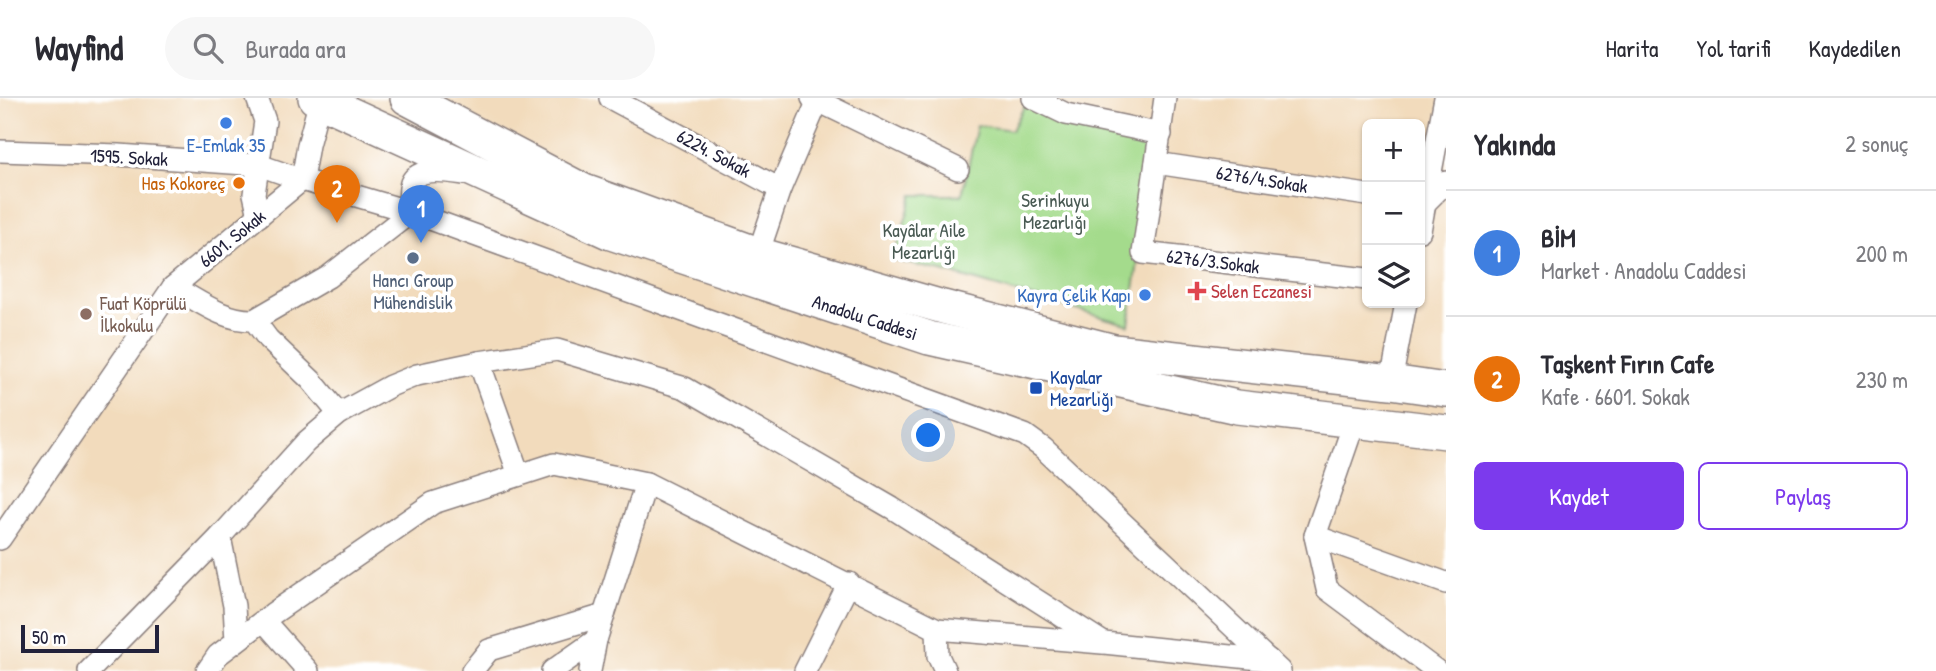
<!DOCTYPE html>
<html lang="tr">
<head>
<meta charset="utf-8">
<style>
	:root { --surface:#fff; --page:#f7f7f7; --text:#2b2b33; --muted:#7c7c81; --line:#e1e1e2; --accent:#7c3aed }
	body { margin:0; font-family:"Patrick Hand",sans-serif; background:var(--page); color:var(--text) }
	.controls { position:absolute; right:21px; top:21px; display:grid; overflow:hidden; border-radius:10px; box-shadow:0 2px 5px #0004 }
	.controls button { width:63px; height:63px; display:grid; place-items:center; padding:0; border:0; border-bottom:2px solid var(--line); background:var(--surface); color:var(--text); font:35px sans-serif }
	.scale { position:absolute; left:21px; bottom:18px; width:138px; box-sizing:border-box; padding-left:7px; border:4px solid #22223b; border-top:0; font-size:19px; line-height:24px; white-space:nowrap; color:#22223b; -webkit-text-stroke:5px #fff; paint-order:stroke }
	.you { position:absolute; left:929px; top:338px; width:24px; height:24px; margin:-18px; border:5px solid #fff; border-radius:50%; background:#1a73e8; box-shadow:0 0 0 10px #1a73e833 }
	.badge { display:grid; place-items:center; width:46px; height:46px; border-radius:50%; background:var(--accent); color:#fff; font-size:23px; font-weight:700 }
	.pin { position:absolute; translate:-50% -58px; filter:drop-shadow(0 2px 4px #0008) }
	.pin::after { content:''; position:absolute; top:37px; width:24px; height:21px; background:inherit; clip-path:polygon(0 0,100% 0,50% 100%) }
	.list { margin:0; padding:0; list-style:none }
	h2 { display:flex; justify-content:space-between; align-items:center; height:91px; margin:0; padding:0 28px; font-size:30px }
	h2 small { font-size:23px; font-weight:400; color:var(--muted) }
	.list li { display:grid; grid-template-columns:46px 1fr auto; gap:21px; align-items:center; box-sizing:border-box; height:126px; padding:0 28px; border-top:2px solid var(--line) }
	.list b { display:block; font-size:26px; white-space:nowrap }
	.list p { margin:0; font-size:23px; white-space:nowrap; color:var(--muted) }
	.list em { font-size:23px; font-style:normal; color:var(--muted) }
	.actions { display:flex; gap:14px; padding:21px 28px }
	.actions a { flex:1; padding:16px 0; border:2px solid var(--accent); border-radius:10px; text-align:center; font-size:24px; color:var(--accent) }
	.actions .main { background:var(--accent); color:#fff }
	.icon { flex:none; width:38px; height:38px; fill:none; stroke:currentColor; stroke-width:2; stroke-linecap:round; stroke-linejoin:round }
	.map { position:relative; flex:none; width:1446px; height:573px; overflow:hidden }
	header { display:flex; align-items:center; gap:42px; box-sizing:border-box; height:98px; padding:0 35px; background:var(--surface); border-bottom:2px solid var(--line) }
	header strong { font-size:33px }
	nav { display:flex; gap:38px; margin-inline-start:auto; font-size:24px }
	.search { width:490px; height:63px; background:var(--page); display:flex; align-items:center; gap:18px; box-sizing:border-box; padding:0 24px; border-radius:38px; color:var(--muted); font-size:26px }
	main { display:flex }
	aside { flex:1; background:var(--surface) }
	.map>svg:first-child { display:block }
</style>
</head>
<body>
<header>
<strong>Wayfind</strong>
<div class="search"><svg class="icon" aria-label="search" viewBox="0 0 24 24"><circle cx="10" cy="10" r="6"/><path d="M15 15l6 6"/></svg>Burada ara</div>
<nav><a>Harita</a><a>Yol tarifi</a><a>Kaydedilen</a></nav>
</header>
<main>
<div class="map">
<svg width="1446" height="573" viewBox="0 0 1446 573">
	<rect width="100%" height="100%" fill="#fff"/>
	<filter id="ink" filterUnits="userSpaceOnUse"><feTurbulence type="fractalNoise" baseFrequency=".0143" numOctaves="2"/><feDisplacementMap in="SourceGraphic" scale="14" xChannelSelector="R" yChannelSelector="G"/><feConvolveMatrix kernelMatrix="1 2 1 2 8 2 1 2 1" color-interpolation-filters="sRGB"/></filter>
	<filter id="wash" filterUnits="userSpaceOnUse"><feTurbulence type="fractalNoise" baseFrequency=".00686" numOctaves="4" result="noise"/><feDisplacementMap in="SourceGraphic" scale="28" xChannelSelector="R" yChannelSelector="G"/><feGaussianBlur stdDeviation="1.57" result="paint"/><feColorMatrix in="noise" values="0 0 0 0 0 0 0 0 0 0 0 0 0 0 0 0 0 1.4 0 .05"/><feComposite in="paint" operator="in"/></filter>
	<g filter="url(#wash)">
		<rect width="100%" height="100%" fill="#f2dbbc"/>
		<path fill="#a4db8c" stroke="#637e64" stroke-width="2" d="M1027 3 1156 38 1129 227 942 173 893 162 913 97H962L977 27 1012 32Z"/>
	</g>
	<g filter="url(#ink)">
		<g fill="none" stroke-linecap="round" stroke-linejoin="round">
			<g stroke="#8a7e7c" stroke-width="24">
				<g id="minor">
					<path d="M257 0 265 23 254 96 259 118"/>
					<path d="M610 0 780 91"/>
					<path d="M812 0 958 71"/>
					<path d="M1033 0 1066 16 1161 36"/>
					<path d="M1165 0 1143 155 1367 181"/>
					<path d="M0 53 119 57 259 67 302 82 411 114 1025 337 1043 350 1280 573"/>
					<path d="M1156 65 1367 97"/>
					<path d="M1420 105H1425L1445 0"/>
					<path d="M1420 133 1425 105 1446 84"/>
					<path d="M758 156 780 91 819 0"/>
					<path d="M173 189C199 203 224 223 254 222L328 179 411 114C410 105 408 94 411 85 418 68 450 74 464 76"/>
					<path d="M254 222 268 241 311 282 339 316"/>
					<path d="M479 264 519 377"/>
					<path d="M1391 284 1406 205"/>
					<path d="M1354 325 1315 438 1327 491 1437 573"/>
					<path d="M1315 438 1446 485"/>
					<path d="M220 439 234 508 236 543"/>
					<path d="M0 441 173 189 302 82 308 47 320 2"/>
					<path d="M264 523 308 573"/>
					<path d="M937 531 938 558 945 573"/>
					<path d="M89 573 220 439 306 344 339 316 390 288 417 277 479 264 557 252 685 290 892 410 1104 545 1269 562"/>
					<path d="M207 573 218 557 272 516 433 405 554 366 646 385 937 531 1102 545"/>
					<path d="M472 573 489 552 604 517"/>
					<path d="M552 573 596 542"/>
					<path d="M590 573 596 542 646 385"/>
					<path d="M805 573 849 485"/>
				</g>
			</g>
			<g stroke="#8a7e7c" stroke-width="36">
				<g id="trunk">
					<path d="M315 0 611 135 929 240 1237 309 1446 334"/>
					<path d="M407 0 584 93 758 156 943 209 1114 253 1391 284 1446 292"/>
				</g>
			</g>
			<use href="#minor" stroke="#fff" stroke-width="21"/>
			<use href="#trunk" stroke="#fff" stroke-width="33"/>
		</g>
	</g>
	<g fill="#3f7fe0" stroke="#fff" stroke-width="2.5">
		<circle cx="226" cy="25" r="7"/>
		<circle cx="1145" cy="197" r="7"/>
	</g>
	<circle fill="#e8710a" stroke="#fff" stroke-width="2.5" cx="239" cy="85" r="7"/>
	<circle fill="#5c6f8a" stroke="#fff" stroke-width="2.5" cx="413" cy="160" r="7"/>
	<path fill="#e0444e" stroke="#fff" stroke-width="2.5" d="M1193.5 182.5h7v7h7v7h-7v7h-7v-7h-7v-7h7z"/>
	<circle fill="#8d6e63" stroke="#fff" stroke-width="2.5" cx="86" cy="216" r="7"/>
	<rect fill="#1a4fb4" stroke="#fff" stroke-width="2.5" x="1029" y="283" width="14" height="14" rx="3.5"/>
	<g text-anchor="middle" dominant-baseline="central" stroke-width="7" stroke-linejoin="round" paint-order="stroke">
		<g font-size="19" fill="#366cbe" stroke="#fff">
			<text x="226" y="47">E-Emlak 35</text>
			<text x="1131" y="197" text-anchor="end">Kayra Çelik Kapı</text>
		</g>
		<g font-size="19" fill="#22223b" stroke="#fff">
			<text transform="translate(714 55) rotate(28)">6224. Sokak</text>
			<text transform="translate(129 59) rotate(3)">1595. Sokak</text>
			<text transform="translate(1262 81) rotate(9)">6276/4.Sokak</text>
			<text transform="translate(232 140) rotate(-39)">6601. Sokak</text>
			<text transform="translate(1213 163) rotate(7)">6276/3.Sokak</text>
			<text transform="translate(865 219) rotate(18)">Anadolu Caddesi</text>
		</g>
		<g font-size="19" fill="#c56008" stroke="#fff" text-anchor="end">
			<text x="225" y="85">Has Kokoreç</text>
		</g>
		<g font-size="19" fill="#495a53" stroke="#fff">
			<text x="1055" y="102">Serinkuyu<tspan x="1055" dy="22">Mezarlığı</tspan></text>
			<text x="924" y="132">Kayâlar Aile<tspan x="924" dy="22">Mezarlığı</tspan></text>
		</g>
		<g font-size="19" fill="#4e5e75" stroke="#fff">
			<text x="413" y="182">Hancı Group<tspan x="413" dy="22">Mühendislik</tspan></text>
		</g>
		<g font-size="19" fill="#be3a42" stroke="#fff" text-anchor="start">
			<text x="1211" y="193">Selen Eczanesi</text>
		</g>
		<g font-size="19" fill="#785e54" stroke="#fff" text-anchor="start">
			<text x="100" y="205">Fuat Köprülü<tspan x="100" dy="22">İlkokulu</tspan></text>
		</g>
		<g font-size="19" fill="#164399" stroke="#fff" text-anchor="start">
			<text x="1050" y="279">Kayalar<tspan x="1050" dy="22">Mezarlığı</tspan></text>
		</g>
	</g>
</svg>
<div class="controls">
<button>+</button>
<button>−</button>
<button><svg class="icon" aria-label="layers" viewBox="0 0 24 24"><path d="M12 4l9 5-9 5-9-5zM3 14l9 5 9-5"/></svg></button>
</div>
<div class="scale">50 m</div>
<div class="you"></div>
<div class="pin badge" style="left:421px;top:145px;background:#3f7fe0">1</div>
<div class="pin badge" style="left:337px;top:125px;background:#e8710a">2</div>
</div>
<aside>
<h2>Yakında<small>2 sonuç</small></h2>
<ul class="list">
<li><span class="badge" style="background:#3f7fe0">1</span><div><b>BİM</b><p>Market · Anadolu Caddesi</p></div><em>200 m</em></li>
<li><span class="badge" style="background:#e8710a">2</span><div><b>Taşkent Fırın Cafe</b><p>Kafe · 6601. Sokak</p></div><em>230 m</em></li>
</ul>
<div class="actions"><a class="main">Kaydet</a><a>Paylaş</a></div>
</aside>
</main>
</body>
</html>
